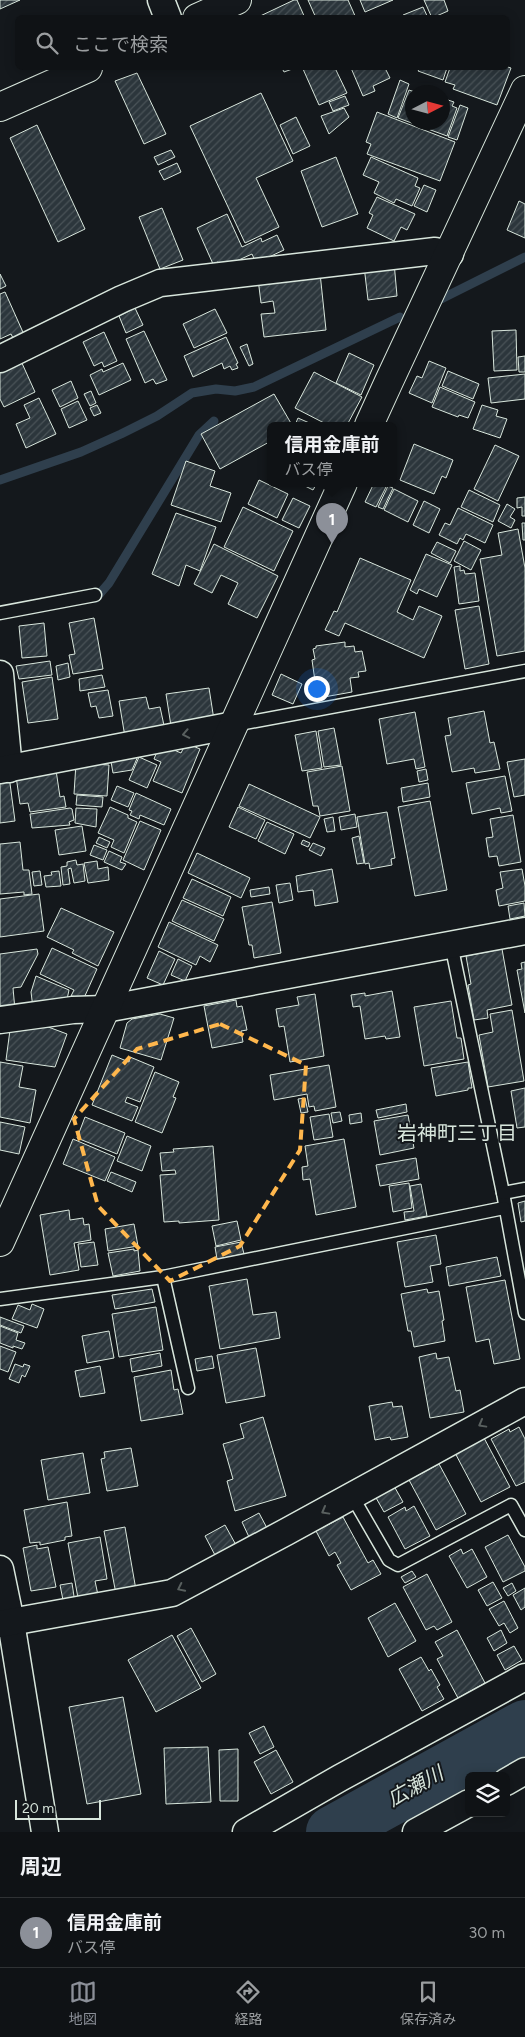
<!DOCTYPE html>
<html lang="ja">
<head>
<meta charset="utf-8">
<style>
	:root { --surface:#0f1215; --page:#1d2022; --text:#f1f3f6; --muted:#9b9ea0; --line:#2f3234; --accent:#8c9099 }
	body { margin:0; font-family:Figtree,"Noto Sans JP",sans-serif; background:var(--page); color:var(--text) }
	.controls { position:absolute; right:15px; bottom:15px; display:grid; overflow:hidden; border-radius:8px; box-shadow:0 2px 12px #0003 }
	.controls button { width:45px; height:45px; display:grid; place-items:center; padding:0; border:0; border-bottom:1px solid var(--line); background:var(--surface); color:var(--text); font:25px sans-serif }
	.compass { position:absolute; left:405px; top:85px; width:45px; height:45px; border-radius:50%; background:var(--surface); box-shadow:0 2px 12px #0003; rotate:84deg }
	.scale { position:absolute; left:15px; bottom:12px; width:86px; box-sizing:border-box; padding-left:5px; border:2px solid #d8e6dc; border-top:0; font-size:14px; line-height:18px; white-space:nowrap; color:#d8e6dc; -webkit-text-stroke:4px #14181c; paint-order:stroke }
	.you { position:absolute; left:316px; top:688px; width:18px; height:18px; margin:-12px; border:4px solid #fff; border-radius:50%; background:#1a73e8; box-shadow:0 0 0 8px #1a73e833 }
	.badge { display:grid; place-items:center; width:32px; height:32px; border-radius:50%; background:var(--accent); color:#fff; font-size:16px; font-weight:700 }
	.pin { position:absolute; translate:-50% -41px; filter:drop-shadow(0 1px 2px #0008) }
	.pin::after { content:''; position:absolute; top:26px; width:18px; height:15px; background:inherit; clip-path:polygon(0 0,100% 0,50% 100%) }
	.popup { position:absolute; left:267px; top:422px; width:130px; height:65px; box-sizing:border-box; display:grid; place-content:center; border-radius:8px; background:var(--surface); filter:drop-shadow(0 1px 4px #0005); font-size:16px; white-space:nowrap; color:var(--muted) }
	.popup b { font-size:19px; color:var(--text) }
	.popup::after { content:''; position:absolute; left:50%; top:100%; margin-left:-10px; border:10px solid transparent; border-top-color:var(--surface) }
	.list { margin:0; padding:0; list-style:none }
	h2 { display:flex; justify-content:space-between; align-items:center; height:65px; margin:0; padding:0 20px; font-size:21px }
	h2 small { font-size:16px; font-weight:400; color:var(--muted) }
	.list li { display:grid; grid-template-columns:32px 1fr auto; gap:15px; align-items:center; box-sizing:border-box; height:70px; padding:0 20px; border-top:1px solid var(--line) }
	.list b { display:block; font-size:19px; white-space:nowrap }
	.list p { margin:0; font-size:16px; white-space:nowrap; color:var(--muted) }
	.list em { font-size:16px; font-style:normal; color:var(--muted) }
	.icon { flex:none; width:28px; height:28px; fill:none; stroke:currentColor; stroke-width:2; stroke-linecap:round; stroke-linejoin:round }
	.map { position:relative; flex:none; width:525px; height:1832px; overflow:hidden }
	.search { position:absolute; background:var(--surface); box-shadow:0 2px 12px #0003; left:15px; right:15px; top:15px; height:55px; display:flex; align-items:center; gap:12px; box-sizing:border-box; padding:0 18px; border-radius:8px; color:var(--muted); font-size:19px }
	.sheet { height:135px; background:var(--surface) }
	nav { display:flex; justify-content:space-around; align-items:center; box-sizing:border-box; height:70px; border-top:1px solid var(--line); background:var(--surface); font-size:14px; color:var(--muted) }
	nav a { display:grid; justify-items:center; gap:2px }
	nav .on { color:var(--accent) }
	.map>svg:first-child { display:block }
</style>
</head>
<body>
<div class="map">
<svg width="525" height="1832" viewBox="0 0 525 1832">
	<defs>
		<pattern id="building-hatch" width="6" height="6" patternUnits="userSpaceOnUse" patternTransform="scale(1.25)"><rect width="6" height="6" fill="#2c363c"/><path d="M-1 1l2-2M0 6l6-6M5 7l2-2" fill="none" stroke="#4a5358"/></pattern>
	</defs>
	<rect width="100%" height="100%" fill="#14181c"/>
	<g fill="none" stroke-linecap="round" stroke-linejoin="round">
		<g stroke="#2f3f4d" stroke-width="9">
			<path d="M441 299 525 257"/>
			<path d="M0 480 81 452 121 434 157 416 192 393 216 389 235 391 254 387 400 317"/>
			<path d="M92 598H96L109 583 199 435 214 421"/>
		</g>
		<path stroke="#2f3f4d" stroke-width="52" d="M332 1832 525 1726"/>
	</g>
	<g fill="url(#building-hatch)" stroke="#d8e6dc">
		<path d="M0 0H20L0 9Z"/>
		<path d="M294 0H297L305 18H256Z"/>
		<path d="M308 0H348L356 18H316Z"/>
		<path d="M360 0H393L365 12Z"/>
		<path d="M424 0H444L448 11 432 18Z"/>
		<path d="M423 7 428 18H404L403 15Z"/>
		<path d="M508 67 511 68 497 105 453 89 455 85 445 82 450 68Z"/>
		<path d="M282 68H295L284 72Z"/>
		<path d="M306 68H335L347 93 319 105 303 69Z"/>
		<path d="M351 68H385L390 78 373 86 375 91 363 96Z"/>
		<path d="M420 68H447L443 80 418 71Z"/>
		<path d="M137 73 166 134 144 144 115 81Z"/>
		<path d="M400 80 409 84 397 118 388 114Z"/>
		<path d="M409 90 415 92H412V122H442V98L454 102 452 106 457 108 447 136 398 118Z"/>
		<path d="M261 93 293 161 256 178 279 227 245 243 190 126Z"/>
		<path d="M345 96 349 105 333 111 329 102Z"/>
		<path d="M460 105 468 108 457 140 448 137Z"/>
		<path d="M344 108 349 117 329 134 321 116Z"/>
		<path d="M377 112 455 142 440 181 367 154 371 144 366 142Z"/>
		<path d="M296 117 310 146 293 154 280 125Z"/>
		<path d="M37 125 85 229 58 242 10 138Z"/>
		<path d="M171 150 175 157 158 165 154 157Z"/>
		<path d="M336 157 358 214 322 227 301 171Z"/>
		<path d="M371 157 418 178 415 186 420 188 412 206 396 199 394 203 374 193 379 182 363 175Z"/>
		<path d="M177 163 181 172 164 180 159 171Z"/>
		<path d="M424 185 436 190 427 212 414 206Z"/>
		<path d="M377 197 415 214 407 230 401 227 394 241 367 228 373 215 369 213Z"/>
		<path d="M519 201 525 204V238L507 230Z"/>
		<path d="M162 208 183 260 160 269 139 217Z"/>
		<path d="M227 214 242 247 261 238 262 242 277 235 284 250 256 263 252 254 221 268 218 262 213 264 197 228Z"/>
		<path d="M394 262 397 296 368 300 364 266Z"/>
		<path d="M320 273 326 330 264 337 261 314 275 313 273 301 261 303 258 279Z"/>
		<path d="M0 274 6 286 0 289Z"/>
		<path d="M5 292 26 339 14 340 11 334 0 339V294Z"/>
		<path d="M135 308 143 325 126 333 119 316Z"/>
		<path d="M215 309 227 333 194 348 183 324Z"/>
		<path d="M516 330 517 370 494 371 492 331Z"/>
		<path d="M144 331 167 380 156 384 153 379 145 383 126 339Z"/>
		<path d="M104 332 117 361 104 367 102 362 94 366 83 342Z"/>
		<path d="M226 337 238 363 236 364 238 368 232 370 230 366 224 369 222 363 193 377 184 356Z"/>
		<path d="M247 344 253 364 249 366 240 347Z"/>
		<path d="M349 353 374 365 361 395 336 383Z"/>
		<path d="M525 356V372H519L518 357Z"/>
		<path d="M21 361 35 392 4 407 0 399V371Z"/>
		<path d="M429 361 446 368 432 403 409 393 417 376 422 378Z"/>
		<path d="M123 363 131 380 99 395 90 375 102 369 103 372Z"/>
		<path d="M448 371 479 384 473 399 442 386Z"/>
		<path d="M314 372 362 397 347 425H328L295 408Z"/>
		<path d="M525 374V399L491 403 488 378Z"/>
		<path d="M71 381 78 398 60 407 52 390Z"/>
		<path d="M440 387 475 402 468 418 459 415 458 417 432 407Z"/>
		<path d="M91 391 96 403 90 406 84 394Z"/>
		<path d="M274 394 292 425H271V441L220 469 201 434Z"/>
		<path d="M39 398 56 434 26 448 16 424 30 418 24 405Z"/>
		<path d="M78 401 87 420 69 428 61 409Z"/>
		<path d="M97 405 101 413 94 416 90 408Z"/>
		<path d="M482 405 498 410 496 416 507 419 500 438 473 429Z"/>
		<path d="M298 418 314 425H295Z"/>
		<path d="M414 444 453 460 446 478 442 476 434 494 400 480Z"/>
		<path d="M495 445 519 456 498 501 474 489Z"/>
		<path d="M186 461 215 471 210 486 231 493 221 522 171 505Z"/>
		<path d="M259 480 288 494 277 518 248 504Z"/>
		<path d="M299 483H317L313 490Z"/>
		<path d="M374 483 386 487 376 507 365 502Z"/>
		<path d="M388 486 393 488 383 509 378 507Z"/>
		<path d="M394 489 418 501 408 522 384 510Z"/>
		<path d="M469 490 500 505 493 522 461 507Z"/>
		<path d="M525 497V516H522V507L517 508V498Z"/>
		<path d="M293 498 310 506 299 528 282 520Z"/>
		<path d="M424 501 440 509 429 533 413 525Z"/>
		<path d="M507 504 515 509 510 517 515 520 511 528 498 521Z"/>
		<path d="M243 507 293 531 274 571 224 547Z"/>
		<path d="M458 508 493 525 485 543 466 534 463 540 460 538 457 544 439 535 445 523 450 525Z"/>
		<path d="M176 513 216 527 200 571 186 565 179 586 152 574Z"/>
		<path d="M522 523H525V540H523Z"/>
		<path d="M518 529 525 568V651L497 656 480 559 502 555 498 533Z"/>
		<path d="M464 541 481 550 471 570 454 561Z"/>
		<path d="M437 542 456 551 450 563 431 553Z"/>
		<path d="M214 544 278 576 257 618 228 604 238 583 221 575 212 593 194 584Z"/>
		<path d="M426 554 452 565 437 597 419 589 417 594 410 590Z"/>
		<path d="M360 558 411 580 397 612 413 620 419 606 442 616 424 658 345 623 339 636 325 630 334 611 337 612Z"/>
		<path d="M460 566V571L464 570 465 574 475 573 479 601 459 604 454 567Z"/>
		<path d="M479 606 489 664 465 669 455 610Z"/>
		<path d="M94 618 103 669 73 674 69 655 75 654 69 623Z"/>
		<path d="M44 623 47 656 22 658 19 626Z"/>
		<path d="M345 642V647L354 646 355 652 362 651 366 671 358 672 359 677 350 678 352 692 324 697 323 694 317 695 312 660 315 659 313 649 316 648V646Z"/>
		<path d="M50 661 52 675 19 679 16 666Z"/>
		<path d="M68 663 70 677 58 680 56 666Z"/>
		<path d="M281 674 302 684 293 704 272 695Z"/>
		<path d="M102 675 105 687 80 691 79 679Z"/>
		<path d="M52 677 58 719 28 723 22 682Z"/>
		<path d="M209 688 214 720 171 726 166 694Z"/>
		<path d="M108 690 113 716 99 718 96 706 91 707 88 693Z"/>
		<path d="M146 697 149 709 160 707 165 730 125 737 119 701Z"/>
		<path d="M484 711 490 743 494 742 500 769 475 773 474 768 452 772 445 736 451 735 448 718Z"/>
		<path d="M415 712 425 767 416 769 414 759 387 764 379 719Z"/>
		<path d="M334 728 341 765 324 767 318 731Z"/>
		<path d="M316 731 322 768 302 771 295 735Z"/>
		<path d="M186 743 200 749 182 793 153 781 161 762 154 759 160 744 181 753Z"/>
		<path d="M110 756H138L132 770 113 773Z"/>
		<path d="M139 757 157 765 147 788 129 780Z"/>
		<path d="M525 759V795L514 797 507 762Z"/>
		<path d="M76 763 109 765 107 796 74 794Z"/>
		<path d="M342 766 350 811 320 816 318 806H313L307 772Z"/>
		<path d="M426 769 428 780 419 782 417 771Z"/>
		<path d="M56 770 60 797 64 796 66 807 30 812 28 803 20 804 16 776Z"/>
		<path d="M9 776 15 821 0 823V778Z"/>
		<path d="M505 776 512 811 501 813 500 808 472 814 466 783Z"/>
		<path d="M428 783 430 797 403 802 401 788Z"/>
		<path d="M249 784 320 817 310 838 239 806Z"/>
		<path d="M117 786 134 793 128 807 111 800Z"/>
		<path d="M136 793 171 809 164 825 140 815 139 819 130 815 132 811 129 810Z"/>
		<path d="M77 795 103 797 102 807 76 805Z"/>
		<path d="M430 801 447 890 415 896 398 807Z"/>
		<path d="M110 807 128 815V818L137 822 124 853 111 847 114 840 98 833Z"/>
		<path d="M238 807 265 820 256 839 229 827Z"/>
		<path d="M70 808 72 809 74 820 69 822 70 825 32 828 30 814Z"/>
		<path d="M76 808 97 809 96 827 75 823Z"/>
		<path d="M387 812 395 858 391 859 392 865 370 869 369 863 365 864 357 817Z"/>
		<path d="M355 814 357 827 341 830 339 817Z"/>
		<path d="M513 815 521 862 499 866 497 856 489 857 486 838 493 837 490 819Z"/>
		<path d="M333 817 335 831 327 832 324 819Z"/>
		<path d="M140 821 161 830 144 870 123 860Z"/>
		<path d="M267 822 294 834 285 854 258 841Z"/>
		<path d="M82 826 86 851 59 855 55 830Z"/>
		<path d="M359 836 364 863 357 864 352 838Z"/>
		<path d="M99 837 110 842 107 848 96 843Z"/>
		<path d="M303 840 310 843 308 847 301 844Z"/>
		<path d="M20 842 23 870H29L32 894 24 895V892L0 894V844Z"/>
		<path d="M313 843 325 848 321 856 309 850Z"/>
		<path d="M94 845 107 850 103 860 90 855Z"/>
		<path d="M109 851 122 857 120 862 126 864 122 870 104 862Z"/>
		<path d="M197 853 250 878 241 898 188 873Z"/>
		<path d="M76 860 77 865 83 864 85 881 74 883 71 868 68 869 70 884 63 885 61 867 67 866V862Z"/>
		<path d="M97 861 98 869 108 867 109 880 88 883 84 863Z"/>
		<path d="M332 869 338 902 315 906 313 890 298 892 296 876Z"/>
		<path d="M522 869 525 886V901L499 906 496 890 503 888 500 872Z"/>
		<path d="M40 871 42 885 34 886 32 872Z"/>
		<path d="M59 871 61 886 46 887 44 876 52 875 51 872Z"/>
		<path d="M192 879 231 897 223 916 183 898Z"/>
		<path d="M290 883 293 900 279 903 276 885Z"/>
		<path d="M269 887 270 894 251 897 250 890Z"/>
		<path d="M39 894 44 931 0 937V899Z"/>
		<path d="M182 900 224 919 214 941 172 921Z"/>
		<path d="M272 902 281 953 254 958 252 945H249L242 907Z"/>
		<path d="M524 903 525 916 510 919 508 906Z"/>
		<path d="M61 908 114 932 98 966 72 953 74 950 47 937Z"/>
		<path d="M169 922 218 945 210 962 200 956 196 965 158 947Z"/>
		<path d="M52 948 97 969 84 998 71 996 74 990 40 974Z"/>
		<path d="M37 949 38 954 21 987 13 988 15 1010 0 1012V954Z"/>
		<path d="M502 949 512 1005 487 1010 488 1018 474 1020 468 985 471 984 466 956Z"/>
		<path d="M159 951 175 959 163 985 147 978Z"/>
		<path d="M178 959 192 966 185 981 171 975Z"/>
		<path d="M525 962V1013L517 970 522 969 521 963Z"/>
		<path d="M36 976 69 990 66 1004 33 1008 31 992Z"/>
		<path d="M392 991 400 1037 386 1039 385 1036 365 1039 360 1006 353 1007 351 995 365 993V996Z"/>
		<path d="M315 994 324 1056 290 1062 284 1026 279 1027 276 1009 299 1005 297 997Z"/>
		<path d="M236 1000 237 1007 242 1006 247 1030 241 1031 243 1042 212 1048 204 1006Z"/>
		<path d="M451 1001 457 1038H461L464 1059 424 1066 414 1007Z"/>
		<path d="M512 1010 524 1081 488 1087 479 1035 493 1032 490 1014Z"/>
		<path d="M160 1014 174 1018 161 1060 120 1048 127 1023 132 1019Z"/>
		<path d="M43 1025 67 1034 55 1067 6 1060 10 1030Z"/>
		<path d="M112 1055 129 1062 130 1057 154 1067 140 1102 127 1097 125 1102 138 1107 132 1121 92 1105Z"/>
		<path d="M0 1062 23 1066 19 1087 36 1090 30 1123 0 1117Z"/>
		<path d="M468 1062 472 1088H468V1090L436 1096 431 1068Z"/>
		<path d="M329 1065 336 1107 315 1111 314 1106 309 1107 307 1094 274 1100 270 1075Z"/>
		<path d="M155 1072 179 1082 173 1097 176 1098 162 1133 135 1122Z"/>
		<path d="M525 1088V1127L517 1128 511 1091Z"/>
		<path d="M305 1098 308 1112 301 1113 298 1099Z"/>
		<path d="M406 1104 407 1112 378 1118 376 1110Z"/>
		<path d="M340 1112 342 1121 333 1123 331 1113Z"/>
		<path d="M361 1113 362 1122 350 1124 349 1115Z"/>
		<path d="M329 1114 333 1137 314 1140 310 1117Z"/>
		<path d="M408 1115 414 1148 380 1155 374 1121Z"/>
		<path d="M85 1117 125 1133 117 1154 77 1138Z"/>
		<path d="M0 1122 25 1127 19 1154 0 1150Z"/>
		<path d="M127 1136 151 1146 142 1171 117 1161Z"/>
		<path d="M73 1139 115 1157 105 1181 63 1164Z"/>
		<path d="M344 1139 356 1207 316 1215 310 1179 303 1180 302 1167 308 1166 305 1146Z"/>
		<path d="M213 1146 219 1220 179 1223V1221L164 1222 160 1175 176 1174 175 1170 162 1171 160 1153 174 1152 173 1149Z"/>
		<path d="M416 1158 419 1179 380 1186 376 1165Z"/>
		<path d="M111 1172 136 1182 132 1192 107 1181Z"/>
		<path d="M409 1183 412 1208 393 1212 389 1186Z"/>
		<path d="M421 1184 427 1216 405 1220 404 1212 414 1211 410 1186Z"/>
		<path d="M525 1201V1221L521 1222 518 1203Z"/>
		<path d="M69 1210 70 1220 83 1218 84 1225 89 1224 91 1240 74 1243 79 1270 50 1275 40 1215Z"/>
		<path d="M237 1221 241 1240 216 1246 212 1226Z"/>
		<path d="M134 1224 138 1246 108 1251 105 1229Z"/>
		<path d="M436 1235 441 1264 430 1266 433 1282 405 1287 397 1242Z"/>
		<path d="M94 1242 98 1265 81 1267 78 1244Z"/>
		<path d="M241 1242 244 1254 217 1259 215 1247Z"/>
		<path d="M134 1249V1251L138 1250 140 1271 113 1276 108 1253Z"/>
		<path d="M497 1257 501 1276 449 1286 446 1267Z"/>
		<path d="M247 1279 253 1315 276 1312 280 1338 220 1349 209 1286Z"/>
		<path d="M505 1280 520 1359 494 1364 489 1339 476 1342 466 1287Z"/>
		<path d="M152 1289 155 1302 115 1309 112 1295Z"/>
		<path d="M427 1289 428 1293 439 1291 444 1320 442 1321 445 1341 414 1347 411 1331H408L401 1294Z"/>
		<path d="M32 1304 44 1309 37 1328 12 1319 18 1305 30 1310Z"/>
		<path d="M156 1307 163 1350 119 1357 112 1314Z"/>
		<path d="M0 1317 24 1326 21 1333 0 1325Z"/>
		<path d="M0 1326 18 1333 16 1340 25 1343 22 1349 13 1346V1348L0 1343Z"/>
		<path d="M109 1331 114 1358 87 1363 82 1336Z"/>
		<path d="M0 1346 16 1352 8 1372 0 1369Z"/>
		<path d="M256 1348 265 1396 226 1403 217 1355Z"/>
		<path d="M160 1353 162 1366 132 1372 130 1359Z"/>
		<path d="M436 1353 437 1359 449 1357 456 1391 460 1390 464 1412 430 1418 419 1357Z"/>
		<path d="M212 1356 214 1368 197 1371 195 1359Z"/>
		<path d="M15 1364 23 1367 24 1364 30 1366 25 1377 22 1375 19 1383 9 1379Z"/>
		<path d="M100 1366 105 1393 80 1397 75 1371Z"/>
		<path d="M171 1370 174 1390 178 1389 183 1414 141 1421 134 1377Z"/>
		<path d="M392 1402 393 1407 402 1406 408 1437 391 1440 390 1437 375 1440 369 1406Z"/>
		<path d="M263 1417 286 1496 235 1511 227 1481 233 1479 223 1444 244 1438 240 1424Z"/>
		<path d="M519 1427 525 1439V1482L516 1486 491 1439 509 1429 510 1432Z"/>
		<path d="M483 1436 510 1487 481 1502 454 1451Z"/>
		<path d="M131 1448 138 1486 107 1491 101 1459 105 1458 104 1452Z"/>
		<path d="M83 1453 90 1493 48 1500 41 1460Z"/>
		<path d="M439 1464 466 1514 436 1530 409 1480Z"/>
		<path d="M394 1486 403 1502 384 1512 375 1496Z"/>
		<path d="M67 1502 72 1536 65 1537V1540L40 1545V1542L30 1543 24 1510Z"/>
		<path d="M414 1506 430 1536 405 1549 388 1517 405 1507 406 1511Z"/>
		<path d="M259 1513 267 1528 249 1537 242 1522Z"/>
		<path d="M343 1517 368 1563 373 1560 381 1574 351 1590 337 1565 341 1563 335 1552 329 1556 316 1531Z"/>
		<path d="M225 1525 236 1545 216 1557 205 1536Z"/>
		<path d="M125 1527 136 1590 116 1594 104 1531Z"/>
		<path d="M508 1535 525 1567V1571L503 1582 485 1547Z"/>
		<path d="M100 1537 107 1579 95 1581 98 1595 78 1598 68 1543Z"/>
		<path d="M37 1545V1549L48 1547 56 1587 31 1591 23 1548Z"/>
		<path d="M461 1549 463 1554 472 1549 487 1577 467 1588 449 1556Z"/>
		<path d="M412 1571 416 1577 405 1583 401 1577Z"/>
		<path d="M427 1574 452 1622 437 1630 434 1626 426 1630 403 1587Z"/>
		<path d="M493 1582 502 1598 487 1606 478 1590Z"/>
		<path d="M72 1583 75 1603 64 1605 60 1585Z"/>
		<path d="M512 1583 516 1591 508 1596 503 1588Z"/>
		<path d="M525 1588V1607L521 1610 513 1595Z"/>
		<path d="M504 1601 518 1628 510 1633 504 1623 499 1626 489 1609Z"/>
		<path d="M395 1603 416 1641 388 1657 368 1618Z"/>
		<path d="M191 1628 216 1674 202 1682 177 1636Z"/>
		<path d="M457 1630 485 1683 458 1698 437 1659 443 1656 435 1642Z"/>
		<path d="M501 1630 507 1643 494 1651 487 1638Z"/>
		<path d="M172 1635 201 1688 156 1712 128 1660Z"/>
		<path d="M514 1646 522 1660 505 1670 497 1655Z"/>
		<path d="M421 1657 429 1671 431 1669 440 1685 437 1687 444 1699 422 1711 399 1669Z"/>
		<path d="M123 1697 141 1794 87 1804 69 1707Z"/>
		<path d="M264 1726 274 1747 260 1754 249 1733Z"/>
		<path d="M208 1747 211 1802 166 1804 164 1748Z"/>
		<path d="M238 1749V1801H220L219 1750Z"/>
		<path d="M276 1750 293 1782 271 1794 254 1762Z"/>
	</g>
	<g fill="none" stroke-linecap="round" stroke-linejoin="round">
		<g stroke="#d8e6dc" stroke-width="15">
			<g id="service">
				<path d="M0 613 95 595"/>
				<path d="M234 725 525 671"/>
				<path d="M451 944 503 1193 525 1313"/>
				<path d="M503 1193 525 1189"/>
				<path d="M163 1277 188 1388"/>
				<path d="M0 1299 163 1277 504 1208"/>
				<path d="M352 1496 389 1560 398 1565 511 1505 525 1530"/>
			</g>
		</g>
		<g stroke="#d8e6dc" stroke-width="29">
			<g id="minor">
				<path d="M161 0 168 18"/>
				<path d="M0 359 122 299 160 283 435 251 450 254"/>
				<path d="M0 674 9 769"/>
				<path d="M0 770 234 725"/>
				<path d="M0 1020 73 1010 105 1009 525 931"/>
				<path d="M0 1569 11 1622 45 1832"/>
				<path d="M0 1624 172 1593 286 1532 525 1401"/>
				<path d="M506 1782 525 1771"/>
				<path d="M246 1832 340 1778 525 1677"/>
				<path d="M416 1832 469 1803"/>
			</g>
		</g>
		<g stroke="#d8e6dc" stroke-width="30">
			<g id="tertiary">
				<path d="M197 18 237 0"/>
				<path d="M0 107 88 68"/>
				<path d="M369 425C420 313 473 202 525 90"/>
				<path d="M0 1242 343 483"/>
			</g>
		</g>
		<use href="#service" stroke="#14181c" stroke-width="12"/>
		<use href="#minor" stroke="#14181c" stroke-width="26"/>
		<use href="#tertiary" stroke="#14181c" stroke-width="28"/>
	</g>
	<defs><path id="oneway-chevron" d="M-2-3.5L2.5 0L-2 3.5" fill="none" stroke-width="1.6" stroke-linecap="round" stroke-linejoin="round" transform="scale(1.25)"/></defs>
	<g stroke="#59605f">
		<use href="#oneway-chevron" transform="translate(186 734) rotate(169)"/>
		<use href="#oneway-chevron" transform="translate(482 1424) rotate(151)"/>
		<use href="#oneway-chevron" transform="translate(325 1511) rotate(151)"/>
		<use href="#oneway-chevron" transform="translate(181 1588) rotate(154)"/>
	</g>
	<path fill="none" stroke="#ffb74d" stroke-width="4" stroke-dasharray="10 6" stroke-linejoin="round" d="M220 1024 306 1065 300 1150 240 1246 170 1281 98 1206 74 1119 137 1049Z"/>
	<g text-anchor="middle" dominant-baseline="central" stroke-width="4" stroke-linejoin="round" paint-order="stroke">
		<g font-size="20" fill="#d8e6dc" stroke="#14181c">
			<text x="457" y="1133">岩神町三丁目</text>
		</g>
		<g font-size="20" font-style="italic" fill="#d8e6dc" stroke="#14181c">
			<text transform="translate(415 1786) rotate(-29)">広瀬川</text>
		</g>
	</g>
</svg>
<div class="controls">
<button><svg class="icon" aria-label="layers" viewBox="0 0 24 24"><path d="M12 4l9 5-9 5-9-5zM3 14l9 5 9-5"/></svg></button>
</div>
<svg class="compass" viewBox="-18 -18 36 36"><path d="M0-13l5 13h-10z" fill="#e53935"/><path d="M0 13l5-13h-10z" fill="#9b9ea0"/></svg>
<div class="scale">20 m</div>
<div class="you"></div>
<div class="pin badge" style="left:332px;top:544px">1</div>
<div class="popup"><b>信用金庫前</b>バス停</div>
<div class="search"><svg class="icon" aria-label="search" viewBox="0 0 24 24"><circle cx="10" cy="10" r="6"/><path d="M15 15l6 6"/></svg>ここで検索</div>
</div>
<section class="sheet">
<h2>周辺<small></small></h2>
<ul class="list">
<li><span class="badge">1</span><div><b>信用金庫前</b><p>バス停</p></div><em>30 m</em></li>
</ul>
</section>
<nav>
<a class="on"><svg class="icon" aria-label="map" viewBox="0 0 24 24"><path d="M3 6l6-2 6 2 6-2v14l-6 2-6-2-6 2zM9 4v14M15 6v14"/></svg>地図</a>
<a><svg class="icon" aria-label="directions" viewBox="0 0 24 24"><path d="M12 3l9 9-9 9-9-9zM9 14v-3h6M13 9l2 2-2 2"/></svg>経路</a>
<a><svg class="icon" aria-label="saved" viewBox="0 0 24 24"><path d="M7 4h10v16l-5-4-5 4z"/></svg>保存済み</a>
</nav>
</body>
</html>
